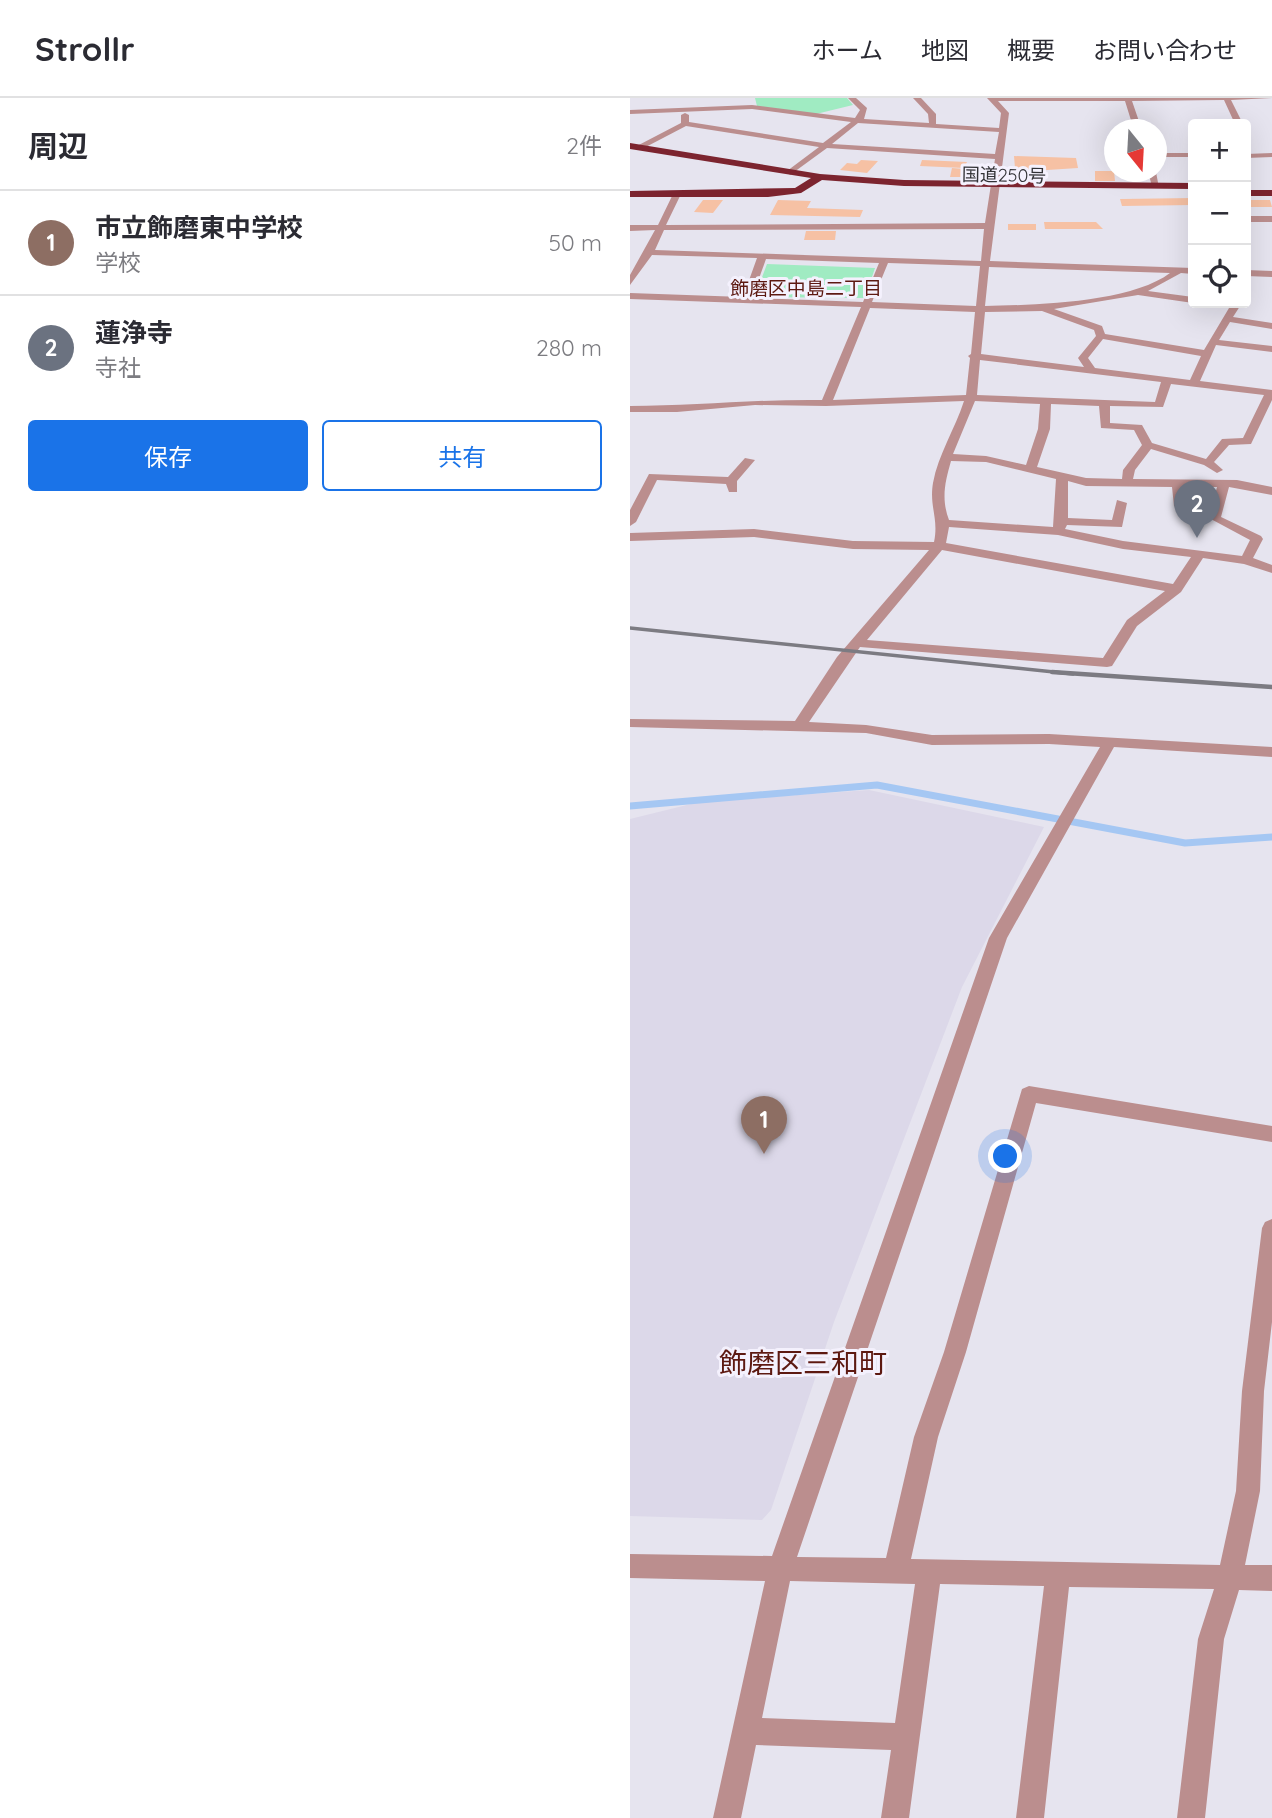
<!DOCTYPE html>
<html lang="ja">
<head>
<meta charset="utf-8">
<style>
	:root { --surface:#fff; --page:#f2f2f3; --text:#2b2b33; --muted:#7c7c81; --line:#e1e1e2; --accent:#1a73e8 }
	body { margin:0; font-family:Quicksand,"Noto Sans JP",sans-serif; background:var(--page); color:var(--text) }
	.controls { position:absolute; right:21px; top:21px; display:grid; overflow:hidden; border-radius:7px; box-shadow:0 7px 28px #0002 }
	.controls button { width:63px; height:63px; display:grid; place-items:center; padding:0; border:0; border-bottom:2px solid var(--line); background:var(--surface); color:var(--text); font:35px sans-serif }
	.compass { position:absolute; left:474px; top:21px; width:63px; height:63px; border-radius:50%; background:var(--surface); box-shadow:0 7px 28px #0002; rotate:162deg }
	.you { position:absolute; left:376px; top:1059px; width:24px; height:24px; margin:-18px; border:5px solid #fff; border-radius:50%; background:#1a73e8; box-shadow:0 0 0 10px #1a73e833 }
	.badge { display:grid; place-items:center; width:46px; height:46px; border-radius:50%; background:var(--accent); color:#fff; font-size:23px; font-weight:700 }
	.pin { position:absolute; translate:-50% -58px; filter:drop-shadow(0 2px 4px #0008) }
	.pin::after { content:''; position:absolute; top:37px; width:24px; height:21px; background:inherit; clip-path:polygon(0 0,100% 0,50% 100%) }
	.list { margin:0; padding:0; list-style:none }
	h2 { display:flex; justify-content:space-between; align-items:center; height:91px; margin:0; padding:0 28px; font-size:30px }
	h2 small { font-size:23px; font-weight:400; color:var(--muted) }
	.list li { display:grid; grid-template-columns:46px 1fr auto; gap:21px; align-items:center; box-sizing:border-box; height:105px; padding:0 28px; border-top:2px solid var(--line) }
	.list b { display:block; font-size:26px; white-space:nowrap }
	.list p { margin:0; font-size:23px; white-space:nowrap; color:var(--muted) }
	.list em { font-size:23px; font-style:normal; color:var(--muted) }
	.actions { display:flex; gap:14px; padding:21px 28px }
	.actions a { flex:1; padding:16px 0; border:2px solid var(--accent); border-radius:7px; text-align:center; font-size:24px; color:var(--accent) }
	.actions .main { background:var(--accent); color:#fff }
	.icon { flex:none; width:38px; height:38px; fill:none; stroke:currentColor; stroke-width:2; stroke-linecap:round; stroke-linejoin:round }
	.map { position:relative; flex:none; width:642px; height:1720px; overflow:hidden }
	header { display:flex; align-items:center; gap:42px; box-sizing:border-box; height:98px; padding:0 35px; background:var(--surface); border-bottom:2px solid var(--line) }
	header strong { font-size:33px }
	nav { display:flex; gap:38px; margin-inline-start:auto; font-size:24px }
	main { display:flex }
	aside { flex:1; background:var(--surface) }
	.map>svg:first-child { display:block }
</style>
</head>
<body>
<header>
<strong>Strollr</strong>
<nav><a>ホーム</a><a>地図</a><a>概要</a><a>お問い合わせ</a></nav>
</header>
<main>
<aside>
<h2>周辺<small>2件</small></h2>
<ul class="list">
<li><span class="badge" style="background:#8d6e63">1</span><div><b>市立飾磨東中学校</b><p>学校</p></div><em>50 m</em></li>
<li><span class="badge" style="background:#6b7280">2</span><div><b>蓮浄寺</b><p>寺社</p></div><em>280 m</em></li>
</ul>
<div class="actions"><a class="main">保存</a><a>共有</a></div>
</aside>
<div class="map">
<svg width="642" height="1720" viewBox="0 0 642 1720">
	<rect width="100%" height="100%" fill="#e6e4ef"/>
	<path fill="#dcd8e9" d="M239 692 414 729 332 889 204 1224 141 1412 132 1422 0 1418V721L69 704Z"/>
	<g fill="#a0ebc2">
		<path d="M125 0H217L223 7 186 16 127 8Z"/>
		<path d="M137 166 245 170 235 200 130 199 126 195Z"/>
	</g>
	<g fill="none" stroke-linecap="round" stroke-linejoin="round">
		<path stroke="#a5c7f3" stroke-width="7" d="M0 708 247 687 555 745 642 739"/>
	</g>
	<g fill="#f6c1a4">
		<path d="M384 58 446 60 448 70 402 73 385 70Z"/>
		<path d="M231 62 248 63 237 75 210 72 217 65 227 66Z"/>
		<path d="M292 62 337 64 334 70 290 68Z"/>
		<path d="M322 70 335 71 334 79H320Z"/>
		<path d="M465 73H484L485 83H465Z"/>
		<path d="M563 100V107L492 108 490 101Z"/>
		<path d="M73 102H93L83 115 64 114Z"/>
		<path d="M148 102 181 103 177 110 233 112 230 119 140 117Z"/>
		<path d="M616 102H640L642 109H616Z"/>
		<path d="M414 124H466L473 131H415Z"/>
		<rect x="378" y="126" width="28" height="6"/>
		<path d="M176 133H206L205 142H174Z"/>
	</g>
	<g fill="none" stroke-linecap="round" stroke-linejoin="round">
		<g fill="#bb8e8e" fill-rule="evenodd">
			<path d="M218 0H226L237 10 234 21 299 25 298 16 283 0H291L306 16V26L369 30 371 15 357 0H642L601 2 613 26H605L594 2 502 3 512 32H504L495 3H368L379 15 360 163 563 170V176L551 175 518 193 563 199V205L508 197 424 211 472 228 475 236 574 252 602 205H612L603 219 642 225V231L600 224 589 242 642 248V254L586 247 570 283 642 292V302L621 346 599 347 584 364 593 372 587 375 574 367 521 351 505 372 503 381 607 382 642 389V397L599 389 591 419 631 438 633 441 623 460 642 467V475L614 466 573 460 551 494 507 528 482 568 477 569 230 549 179 624 236 627 302 637 419 636 642 649V659L484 649 377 840 167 1459 256 1460 284 1339 314 1254 392 991 399 988 642 1028V1044L406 1005 336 1254 308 1339 281 1461 590 1467 606 1393 612 1293 632 1130 635 1124 642 1121V1224L634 1293 630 1393 615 1467H642V1493L609 1492 594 1541 575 1720H547L568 1541 584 1491 439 1489 414 1720H386L414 1488 310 1486 279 1720H251L261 1652 126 1647 111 1720H83L135 1483 0 1480V1456L142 1458 359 840 470 649 419 646 302 647 236 635 0 629V621L165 623 207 559 299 452 223 451 124 439 0 443V435L124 431 223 443 304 444C309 420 299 409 303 385 308 357 325 331 334 303L196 308 125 307 47 314H0V308C64 308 128 301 192 302L231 209 0 201V195L113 199 127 160 22 157 0 187V177L25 132 0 133V127H28L44 94 51 96 36 127 355 125 365 61 197 50 160 77 157 73 189 49 56 28 10 52 3 50 51 25V17L55 15 59 17V24L193 45 221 24 122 11 0 16V12L122 7 225 20 230 12ZM228 25 369 34 365 56 202 46ZM354 131 351 163 25 152 34 132ZM136 161 249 165 233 204 122 200ZM258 165 350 168 346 208 242 204ZM359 169 540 175C500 205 404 207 355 208ZM240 210 345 214 341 256 338 258 340 260 336 297 203 302ZM412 213 464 232 466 238 448 260 454 269 351 256 355 214ZM473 241 571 258 560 282 465 270 458 260ZM350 262 531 284 525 304 347 297ZM541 286 634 297 613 340 592 341 576 361 522 345 512 327 480 325V308L533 309ZM345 303 410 306 408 331 396 367 356 358 323 356ZM421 306 469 308 471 330 504 332 512 347 493 372 492 381 456 380 407 369 420 331ZM321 363 356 364 426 381 423 429 319 422C311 401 315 384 321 363ZM438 383 456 388 542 389 544 408 557 416 562 427 566 428 572 424 566 411 556 406 554 389H587L579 420 620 442 612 458 493 443 435 431 437 427 492 429 497 405 487 402 482 422 438 420ZM319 429 428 437 493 451 561 459 543 486 316 445ZM312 452 535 493 497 522 473 560 237 542ZM160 1483 285 1486 265 1625 132 1620Z"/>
			<rect x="526" y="55" width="37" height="4"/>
			<path d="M642 55V59L616 60V56Z"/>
			<path d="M518 74H526L529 90 522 88Z"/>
			<rect x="616" y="118" width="26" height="6"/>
			<path d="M616 172 642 173V179L616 178Z"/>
			<path d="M115 360 125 362 107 383V394H99L96 386 27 382 6 424 0 428V412L19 376 98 379Z"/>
		</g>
		<g fill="#7c242f" fill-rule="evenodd">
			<path d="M0 45 190 76 274 82 563 85V91L274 88 192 82 171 95 138 99H0V93L165 90 181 80 0 51Z"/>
			<rect x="616" y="92" width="26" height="6"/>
		</g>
		<path stroke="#7c7b82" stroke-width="3.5" d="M0 530 443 576"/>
		<path stroke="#7c7b82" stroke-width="4.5" d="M422 574 642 589"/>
	</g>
	<g text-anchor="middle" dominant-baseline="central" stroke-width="6" stroke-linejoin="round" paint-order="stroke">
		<g font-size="18" fill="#323236" stroke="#f4f1fd">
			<text transform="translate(374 77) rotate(1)">国道250号</text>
		</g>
		<g font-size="19" fill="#5d1911" stroke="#f4f1fd">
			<text x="176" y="190">飾磨区中島二丁目</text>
		</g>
		<g font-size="28" fill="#5d1911" stroke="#f4f1fd">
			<text x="173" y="1264">飾磨区三和町</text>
		</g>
	</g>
</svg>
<div class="controls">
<button>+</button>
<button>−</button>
<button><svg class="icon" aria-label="locate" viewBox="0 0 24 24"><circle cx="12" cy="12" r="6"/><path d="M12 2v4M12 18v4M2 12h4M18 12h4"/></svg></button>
</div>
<svg class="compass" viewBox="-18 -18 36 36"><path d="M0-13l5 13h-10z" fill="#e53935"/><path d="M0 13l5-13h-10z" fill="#7c7c81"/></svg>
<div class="you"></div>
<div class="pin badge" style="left:134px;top:1056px;background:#8d6e63">1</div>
<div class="pin badge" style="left:567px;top:440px;background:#6b7280">2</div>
</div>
</main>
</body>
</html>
